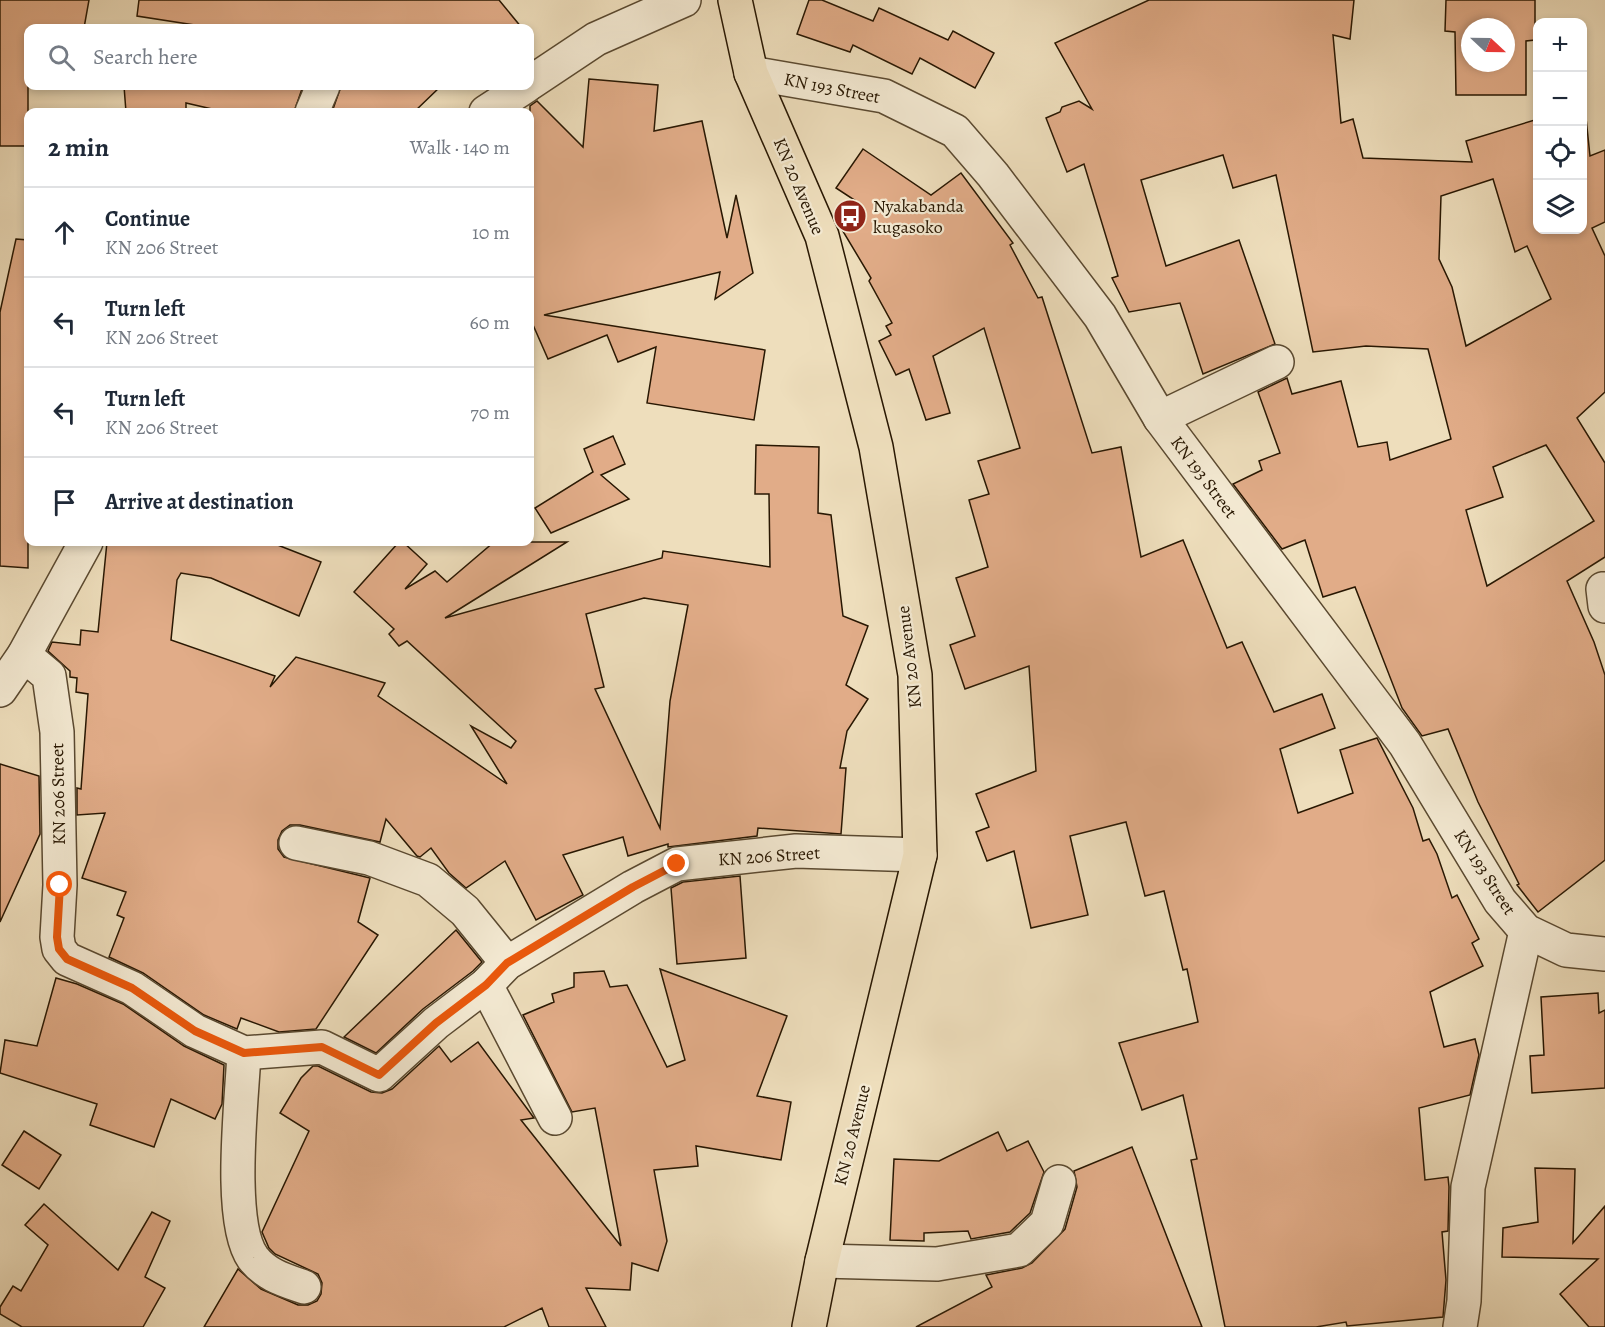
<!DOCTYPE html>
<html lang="en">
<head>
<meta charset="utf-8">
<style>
	:root { --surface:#fff; --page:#f6f6f7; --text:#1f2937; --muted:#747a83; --line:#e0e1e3 }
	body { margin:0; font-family:Alegreya,serif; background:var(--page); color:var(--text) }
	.controls { position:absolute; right:18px; top:18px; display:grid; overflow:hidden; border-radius:12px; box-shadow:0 3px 9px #0003 }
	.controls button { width:54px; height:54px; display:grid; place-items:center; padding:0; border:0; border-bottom:2px solid var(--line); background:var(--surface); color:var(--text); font:30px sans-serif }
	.compass { position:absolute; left:1461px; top:18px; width:54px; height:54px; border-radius:50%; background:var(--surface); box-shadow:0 3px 9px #0003; rotate:112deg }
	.stop { position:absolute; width:18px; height:18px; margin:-14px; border:4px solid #ea580c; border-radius:50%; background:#fff }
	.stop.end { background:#ea580c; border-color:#fff; box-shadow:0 2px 6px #0008 }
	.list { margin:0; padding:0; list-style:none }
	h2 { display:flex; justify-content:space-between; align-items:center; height:78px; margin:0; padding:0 24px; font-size:26px }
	h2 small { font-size:20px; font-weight:400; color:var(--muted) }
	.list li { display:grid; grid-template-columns:39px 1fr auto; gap:18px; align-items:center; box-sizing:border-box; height:90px; padding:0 24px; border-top:2px solid var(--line) }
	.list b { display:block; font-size:22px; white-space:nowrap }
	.list p { margin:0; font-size:20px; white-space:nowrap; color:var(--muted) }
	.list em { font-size:20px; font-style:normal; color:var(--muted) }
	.icon { flex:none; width:33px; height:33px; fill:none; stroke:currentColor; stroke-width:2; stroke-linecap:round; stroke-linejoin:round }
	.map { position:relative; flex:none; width:1605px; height:1327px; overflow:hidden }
	.search { position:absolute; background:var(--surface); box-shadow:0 3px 9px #0003; left:24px; top:24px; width:510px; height:66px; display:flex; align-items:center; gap:15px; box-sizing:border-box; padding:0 21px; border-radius:12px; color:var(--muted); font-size:22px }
	.panel { position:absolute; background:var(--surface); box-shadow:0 3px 9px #0003; left:24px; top:108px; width:510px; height:438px; border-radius:12px }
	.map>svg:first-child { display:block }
</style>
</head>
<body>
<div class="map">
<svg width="1605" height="1327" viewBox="0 0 1605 1327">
	<rect width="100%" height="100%" fill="#eedebc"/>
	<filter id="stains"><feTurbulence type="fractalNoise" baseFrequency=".00333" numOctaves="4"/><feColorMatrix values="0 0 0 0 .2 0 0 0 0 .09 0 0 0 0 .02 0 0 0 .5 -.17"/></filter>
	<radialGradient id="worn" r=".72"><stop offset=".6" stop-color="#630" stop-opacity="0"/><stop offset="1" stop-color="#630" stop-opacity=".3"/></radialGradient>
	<g fill="#e1ac88" stroke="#281702" stroke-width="1.5" fill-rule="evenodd">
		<path d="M0 0H89L84 28H28V146H0Z"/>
		<path d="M139 0H499L522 28H214L137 16Z"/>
		<path d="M809 0H822L873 21 879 8 948 40 953 31 994 53 975 88 920 58 912 74 853 45 850 52 797 34Z"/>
		<path d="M1149 0H1354L1350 39 1333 35 1341 123 1353 119 1363 158 1472 162 1466 141 1538 119V230H1582V119L1586 118 1590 156 1605 150V222L1592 228 1605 256V392L1577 418 1605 463V557L1567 581 1594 642 1605 675V860L1538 912 1517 885 1519 884 1478 802 1448 729 1422 736 1402 708 1355 587 1323 597 1305 540 1282 549 1233 484 1262 470 1259 461 1280 453 1258 392 1287 378 1292 394 1341 381 1358 447 1387 442 1390 460 1451 439 1428 349 1366 346 1313 352 1276 175 1233 188 1223 155 1141 180 1166 266 1239 240 1275 344 1203 374 1180 303 1129 312 1112 278 1118 276 1084 164 1067 172 1046 118 1060 112 1062 107 1079 101 1092 109 1055 43ZM1493 179 1515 252 1527 246 1551 299 1466 346 1452 287 1439 259 1441 196ZM1546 445 1594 521 1487 586 1466 510 1503 497 1493 467Z"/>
		<path d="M1446 0H1535V40L1526 41V95H1456L1455 32 1445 31ZM1470 27H1506V63H1470Z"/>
		<path d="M589 79 658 85 654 131 702 121 727 238 736 195 753 273 715 299 720 272 544 315 765 350 754 420 647 403 656 347 618 362 607 335 548 359 530 318V106L537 101 583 147Z"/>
		<path d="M124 86H303L294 112H225L186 103V112H126Z"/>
		<path d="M341 86H441L414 112H332Z"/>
		<path d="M863 149 931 195 961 173 1013 243 1010 245 1038 298 1042 297 1092 453 1121 447 1141 557 1183 540 1227 648 1242 642 1274 712 1322 694 1335 728 1280 749 1298 813 1353 793 1340 750 1377 738 1413 808 1423 841 1429 839 1437 854 1452 898 1457 895 1479 939 1472 943 1483 966 1430 992 1444 1047 1475 1039 1479 1055 1470 1095 1419 1108 1425 1180 1448 1177 1449 1187 1448 1231 1442 1232 1446 1280 1443 1317 1347 1326 1346 1322 1316 1327H1225L1191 1160 1197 1159 1183 1095 1142 1110 1119 1043 1198 1022 1187 969 1183 970 1164 891 1145 896 1126 822 1070 836 1088 915 1031 928 1014 851 987 861 976 832 989 827 976 794 1036 771 1029 666 965 689 950 645 975 636 956 578 988 567 969 500 989 494 978 461 1020 448 984 328 933 356 950 413 926 420 909 369 896 375 879 341 891 335 886 326 892 323 869 281 871 278 835 218 859 203 836 188Z"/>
		<path d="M16 239 28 240V568L0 566V312Z"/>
		<path d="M613 436 625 464 601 475 629 499 551 533 535 508 593 472 584 449Z"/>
		<path d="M756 445 819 447 818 513 831 515 843 616 868 626 846 685 868 699 847 731 840 768H846L841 834 758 828 757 836 668 847V844L628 856 623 837 563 855 583 895 536 920 505 861 466 888 449 873 431 848 420 857 417 856 386 819 380 842 300 825H290L282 831 278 840V849L284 857 370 878 358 922 378 935 316 1029 279 1032 241 1018 237 1029 204 1015 143 973 109 957 124 918 117 915 126 892 82 878 105 813 77 815V788L81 789 88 694 76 692 77 678 70 677V671L48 651 52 642 80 645 81 630 98 632 107 542H270L321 562 299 616 211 578 181 573 177 580 171 640 275 676 270 687 296 657 385 683 378 696 507 784 471 726 511 748 516 741 407 641 399 646 389 634 394 629 354 592 399 542H403L427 564 405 589 435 571 447 582 494 542H567L445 618 662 558 663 551 770 567 769 494H755ZM644 598 688 605 670 701 660 828 595 689 604 687 586 614Z"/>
		<path d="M0 764 39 776 40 834 0 922Z"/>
		<path d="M740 876 746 958 677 964 671 888 683 882Z"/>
		<path d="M456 930 482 962 473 971 423 1009 376 1053 344 1037Z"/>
		<path d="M660 969 787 1016 757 1096 791 1102 781 1160 696 1146 698 1166 654 1170 667 1241 658 1271 632 1263 630 1290 586 1288 606 1327H549L542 1308 504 1327H204L238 1269 261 1289 298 1305H308L317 1301 321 1294 322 1283 318 1274 275 1254 269 1248 262 1232 309 1131 280 1113 301 1078 313 1066H318L371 1092 382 1093 392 1089 439 1046 451 1062 478 1042 534 1118 521 1120 621 1246 595 1108 572 1112 523 1015 554 1002 552 994 574 987V973L604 971 610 987 627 985 667 1067 685 1060Z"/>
		<path d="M56 978 77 984 123 1004 184 1046 224 1065 222 1104 215 1119 171 1099 154 1147 90 1125 97 1104 0 1073 5 1040 37 1046Z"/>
		<path d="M1598 993 1599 1013 1605 1010V1088L1532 1093 1530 1056 1544 1055 1541 997Z"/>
		<path d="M24 1131 61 1155 39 1189 2 1165Z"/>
		<path d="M998 1132 1007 1151 1028 1141 1044 1172 1030 1213 1010 1232 971 1239 968 1231 924 1233V1241L890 1240 894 1159 939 1161Z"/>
		<path d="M1132 1147 1202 1327H916L992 1287 986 1275 1022 1268 1032 1263 1065 1229 1077 1187 1074 1171Z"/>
		<path d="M1535 1168 1575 1169 1573 1243 1605 1206V1327H1589L1560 1294 1598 1259 1502 1257 1503 1228 1538 1222Z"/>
		<path d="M44 1204 118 1270 152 1212 170 1221 145 1277 165 1288 143 1327H22L0 1314V1307L13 1286 21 1291 48 1245 25 1225Z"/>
	</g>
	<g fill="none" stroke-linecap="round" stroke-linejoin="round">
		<g stroke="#5a4930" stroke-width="36">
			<g id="minor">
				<path d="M751 73 884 96 955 131 993 175 1100 316 1160 418 1405 744 1500 901 1526 931 1566 950 1605 954"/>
				<path d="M530 83 596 39 684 0"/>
				<path d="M312 112 323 86"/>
				<path d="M486 112 526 86"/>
				<path d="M1160 418 1277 362"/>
				<path d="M1603 589 1605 606"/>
				<path d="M24 655 49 676 57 732 60 885 57 937 59 949 67 959 132 988 195 1031 244 1053 322 1047 379 1075 436 1023 486 985 507 963 633 887 677 864 796 851 920 855"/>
				<path d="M0 690 24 655 86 542"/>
				<path d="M296 843 369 858 428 880 465 911 507 963"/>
				<path d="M486 985 555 1118"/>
				<path d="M244 1053C242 1099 227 1222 253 1258 266 1275 284 1280 304 1287"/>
				<path d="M822 1261 937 1264 1019 1250 1047 1223 1059 1182"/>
				<path d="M1460 1327 1464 1301 1468 1187 1526 931"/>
			</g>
		</g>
		<g stroke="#281702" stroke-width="36">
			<path id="major" d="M735 0 751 73 822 236 876 447 915 675 920 855 822 1261 809 1327"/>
		</g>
		<use href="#minor" stroke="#f4ead3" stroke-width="33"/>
		<use href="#major" stroke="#eedebc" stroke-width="33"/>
	</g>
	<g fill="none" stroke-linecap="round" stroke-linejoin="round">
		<path stroke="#ea580c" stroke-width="8" d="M60 885 57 937 59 949 67 959 132 988 195 1031 244 1053 322 1047 379 1075 436 1023 486 985 507 963 633 887 677 864"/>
	</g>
	<defs>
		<g id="bus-disc" transform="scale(1.725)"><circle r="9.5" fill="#8f2418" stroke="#f4ead3"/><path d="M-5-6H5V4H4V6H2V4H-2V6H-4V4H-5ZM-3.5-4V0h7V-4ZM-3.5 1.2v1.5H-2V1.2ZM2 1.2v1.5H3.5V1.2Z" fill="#fff"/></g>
	</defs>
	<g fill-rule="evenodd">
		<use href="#bus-disc" x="850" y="216"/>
	</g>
	<g text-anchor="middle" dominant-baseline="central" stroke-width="4.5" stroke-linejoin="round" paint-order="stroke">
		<g font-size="18" fill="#281702" stroke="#f4ead3">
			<text transform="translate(832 88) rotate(11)">KN 193 Street</text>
			<text transform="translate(799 186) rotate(67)">KN 20 Avenue</text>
			<text transform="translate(1204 477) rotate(53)">KN 193 Street</text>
			<text transform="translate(909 657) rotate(-97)">KN 20 Avenue</text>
			<text transform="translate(58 794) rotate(-91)">KN 206 Street</text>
			<text transform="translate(769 856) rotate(-4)">KN 206 Street</text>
			<text transform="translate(1485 872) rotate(57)">KN 193 Street</text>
			<text transform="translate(852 1135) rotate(-76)">KN 20 Avenue</text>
		</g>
		<g font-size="18" fill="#281702" stroke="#f4ead3" text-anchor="start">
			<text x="873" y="206">Nyakabanda<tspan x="873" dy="21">kugasoko</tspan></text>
		</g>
	</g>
	<rect width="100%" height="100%" filter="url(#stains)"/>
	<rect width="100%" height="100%" fill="url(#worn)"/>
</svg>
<div class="controls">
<button>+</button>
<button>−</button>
<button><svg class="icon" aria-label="locate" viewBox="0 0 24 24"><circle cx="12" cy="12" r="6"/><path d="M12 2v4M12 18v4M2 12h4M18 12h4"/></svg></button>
<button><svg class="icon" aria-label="layers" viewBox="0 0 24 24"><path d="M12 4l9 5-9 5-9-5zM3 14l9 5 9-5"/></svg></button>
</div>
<svg class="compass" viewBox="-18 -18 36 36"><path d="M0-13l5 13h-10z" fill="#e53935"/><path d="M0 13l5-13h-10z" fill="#747a83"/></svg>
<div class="stop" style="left:60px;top:885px"></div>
<div class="stop end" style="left:677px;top:864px"></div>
<div class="search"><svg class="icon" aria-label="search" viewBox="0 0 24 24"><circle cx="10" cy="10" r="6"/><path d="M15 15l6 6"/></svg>Search here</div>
<section class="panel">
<h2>2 min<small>Walk · 140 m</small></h2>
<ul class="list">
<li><svg class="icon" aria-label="ahead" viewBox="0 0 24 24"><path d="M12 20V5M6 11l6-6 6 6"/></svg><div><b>Continue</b><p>KN 206 Street</p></div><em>10 m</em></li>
<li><svg class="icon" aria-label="left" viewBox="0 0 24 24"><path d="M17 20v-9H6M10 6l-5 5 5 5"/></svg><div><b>Turn left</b><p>KN 206 Street</p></div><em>60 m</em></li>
<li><svg class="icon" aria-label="left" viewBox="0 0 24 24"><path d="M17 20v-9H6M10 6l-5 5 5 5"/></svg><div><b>Turn left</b><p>KN 206 Street</p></div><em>70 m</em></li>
<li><svg class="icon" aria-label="arrive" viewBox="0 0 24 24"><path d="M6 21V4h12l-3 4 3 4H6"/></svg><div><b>Arrive at destination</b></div></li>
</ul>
</section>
</div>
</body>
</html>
